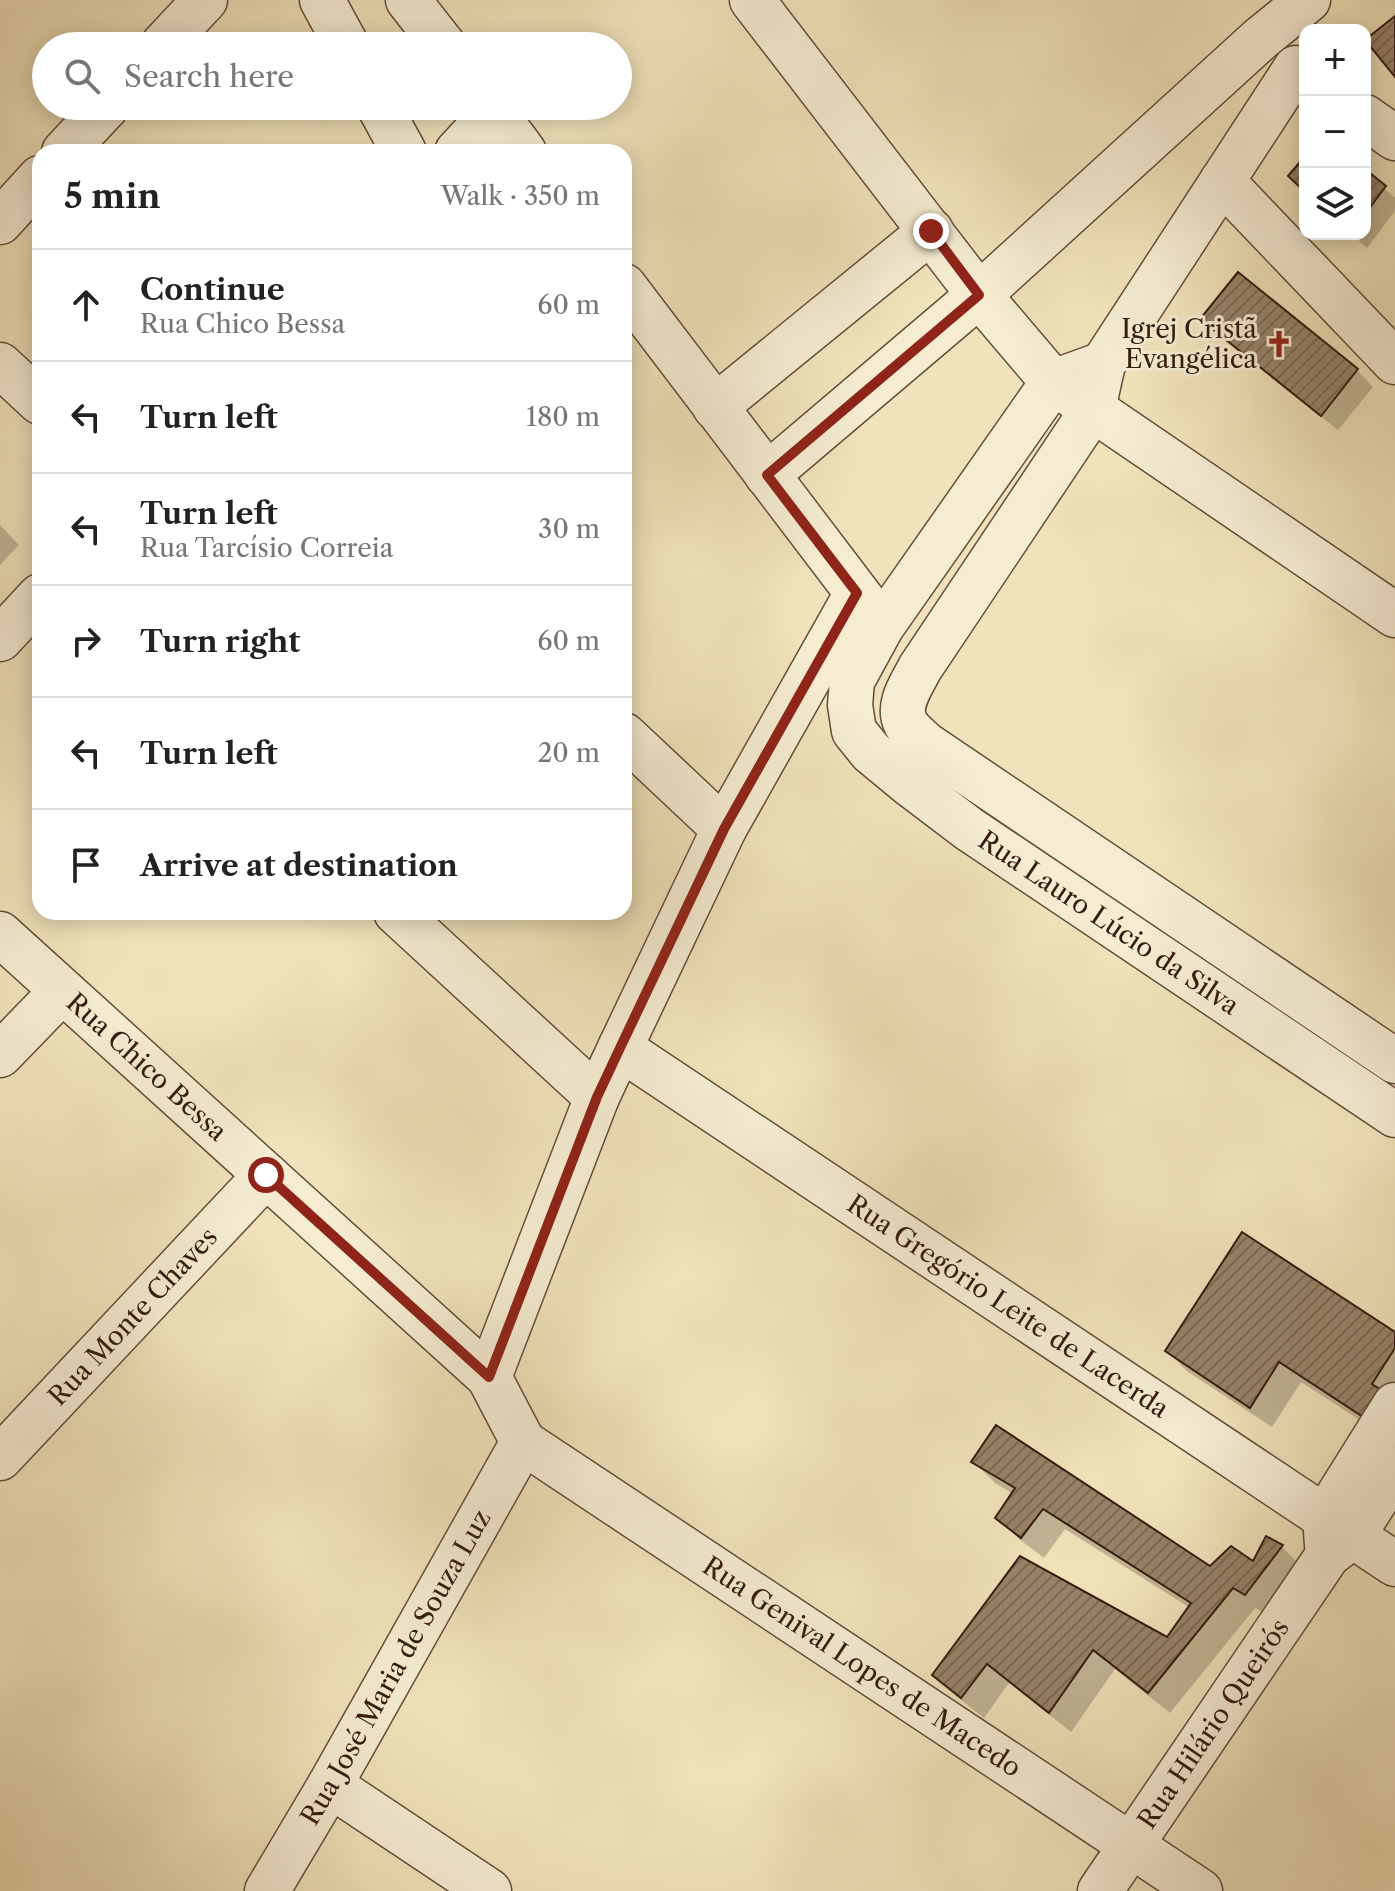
<!DOCTYPE html>
<html lang="en">
<head>
<meta charset="utf-8">
<style>
	:root { --surface:#fff; --page:#f6f6f6; --text:#222; --muted:#767676; --line:#e0e0e0 }
	body { margin:0; font-family:"Libre Caslon Text",serif; background:var(--page); color:var(--text) }
	.controls { position:absolute; right:24px; top:24px; display:grid; overflow:hidden; border-radius:16px; box-shadow:0 4px 20px #0003 }
	.controls button { width:72px; height:72px; display:grid; place-items:center; padding:0; border:0; border-bottom:2px solid var(--line); background:var(--surface); color:var(--text); font:40px sans-serif }
	.stop { position:absolute; width:24px; height:24px; margin:-18px; border:6px solid #8f2418; border-radius:50%; background:#fff }
	.stop.end { background:#8f2418; border-color:#fff; box-shadow:0 2px 8px #0008 }
	.list { margin:0; padding:0; list-style:none }
	h2 { display:flex; justify-content:space-between; align-items:center; height:104px; margin:0; padding:0 32px; font-size:34px }
	h2 small { font-size:26px; font-weight:400; color:var(--muted) }
	.list li { display:grid; grid-template-columns:52px 1fr auto; gap:24px; align-items:center; box-sizing:border-box; height:112px; padding:0 32px; border-top:2px solid var(--line) }
	.list b { display:block; font-size:30px; white-space:nowrap }
	.list p { margin:0; font-size:26px; white-space:nowrap; color:var(--muted) }
	.list em { font-size:26px; font-style:normal; color:var(--muted) }
	.icon { flex:none; width:44px; height:44px; fill:none; stroke:currentColor; stroke-width:2; stroke-linecap:round; stroke-linejoin:round }
	.map { position:relative; flex:none; width:1395px; height:1891px; overflow:hidden }
	.search { position:absolute; background:var(--surface); box-shadow:0 4px 20px #0003; left:32px; top:32px; width:600px; height:88px; display:flex; align-items:center; gap:20px; box-sizing:border-box; padding:0 28px; border-radius:44px; color:var(--muted); font-size:30px }
	.panel { position:absolute; background:var(--surface); box-shadow:0 4px 20px #0003; left:32px; top:144px; width:600px; height:776px; border-radius:24px }
	.map>svg:first-child { display:block }
</style>
</head>
<body>
<div class="map">
<svg width="1395" height="1891" viewBox="0 0 1395 1891">
	<defs>
		<pattern id="building-hatch" width="6" height="6" patternUnits="userSpaceOnUse" patternTransform="scale(2)"><rect width="6" height="6" fill="#978368"/><path d="M-1 1l2-2M0 6l6-6M5 7l2-2" fill="none" stroke="#7c6a54"/></pattern>
	</defs>
	<rect width="100%" height="100%" fill="#f0e2ba"/>
	<filter id="stains"><feTurbulence type="fractalNoise" baseFrequency=".0025" numOctaves="4"/><feColorMatrix values="0 0 0 0 .2 0 0 0 0 .09 0 0 0 0 .02 0 0 0 .5 -.17"/></filter>
	<radialGradient id="worn" r=".72"><stop offset=".6" stop-color="#630" stop-opacity="0"/><stop offset="1" stop-color="#630" stop-opacity=".3"/></radialGradient>
	<g fill="#0003">
		<path d="M1365 171 1395 198V211L1367 248 1352 234H1365Z"/>
		<path d="M1203 319 1357 370 1373 387 1338 430 1219 335Z"/>
		<path d="M0 525 19 545 0 565Z"/>
		<path d="M1395 1335V1443L1301 1382 1272 1427 1188 1372 1167 1351Z"/>
		<path d="M973 1461 1211 1569 1253 1564 1266 1539 1282 1547 1303 1568 1267 1615 1255 1608 1170 1713 1115 1669 1071 1732 1009 1683 984 1718 956 1696 935 1675 1020 1559 1168 1640 1190 1608 1065 1529 1044 1558 1019 1539 997 1518 1013 1494 995 1483Z"/>
	</g>
	<g fill="url(#building-hatch)" stroke="#361c0f" stroke-width="2">
		<path d="M1395 16V77L1365 40Z"/>
		<path d="M1305 156V192L1288 176Z"/>
		<path d="M1365 169 1386 186 1365 214Z"/>
		<path d="M1238 272 1358 369 1321 416 1200 319Z"/>
		<path d="M1242 1232 1395 1332V1348L1372 1384 1392 1397 1374 1424 1279 1362 1250 1408 1165 1351Z"/>
		<path d="M996 1425 1210 1566 1231 1546 1253 1561 1266 1536 1283 1545 1245 1595 1233 1588 1148 1693 1093 1650 1049 1713 987 1664 961 1698 932 1675 1020 1556 1167 1637 1191 1603 1043 1509 1021 1538 995 1518 1015 1488 971 1462Z"/>
	</g>
	<g fill="none" stroke-linecap="round" stroke-linejoin="round">
		<g stroke="#644e3a" stroke-width="47">
			<g id="minor">
				<path d="M322 0 347 46"/>
				<path d="M408 0 444 46"/>
				<path d="M752 0 979 295 1053 382 1395 615"/>
				<path d="M162 46 205 0"/>
				<path d="M1296 68 1103 364 1093 409 920 668C912 684 896 705 906 724 910 731 919 738 925 744L1395 1061"/>
				<path d="M379 106 404 152"/>
				<path d="M490 106 524 152"/>
				<path d="M1365 117 1395 138"/>
				<path d="M64 152 107 106"/>
				<path d="M457 152 494 112"/>
				<path d="M1222 181 1395 362"/>
				<path d="M0 222 40 178"/>
				<path d="M624 286 874 615"/>
				<path id="s1" d="M1103 364 1053 382 882 626 852 681 850 705 854 731 871 752 911 785 969 829 1395 1115"/>
				<path d="M0 365 40 402"/>
				<path d="M715 407 931 231"/>
				<path d="M767 475 979 295 1260 39 1308 0"/>
				<path d="M0 639 40 596"/>
				<path d="M624 735 724 829"/>
				<path d="M396 912 597 1097"/>
				<path id="s2" d="M0 934 489 1377 523 1442 1200 1891"/>
				<path id="s3" d="M620 1048 1395 1564"/>
				<path d="M0 1055 62 991"/>
				<path d="M489 1377 597 1097 620 1048 724 829 857 593"/>
				<path id="s4" d="M0 1458 266 1175"/>
				<path d="M1327 1545 1325 1517 1395 1405"/>
				<path d="M330 1785 489 1891"/>
				<path id="s5" d="M267 1891 330 1785 523 1442"/>
				<path id="s6" d="M1100 1891 1328 1555 1353 1536 1395 1469"/>
			</g>
		</g>
		<use href="#minor" stroke="#f5ecd2" stroke-width="44"/>
	</g>
	<g fill="none" stroke-linecap="round" stroke-linejoin="round">
		<path stroke="#8f2418" stroke-width="10" d="M266 1175 489 1377 597 1097 620 1048 724 829 857 593 767 475 979 295 931 231"/>
	</g>
	<defs>
		<g id="church-bare" transform="scale(2.16)"><path d="M-1.2-6h2.4v3.5h3.3v2.4h-3.3V6h-2.4V-.1h-3.3v-2.4h3.3Z" fill="#8f2418" stroke="#f5ecd2" stroke-width="2.5" paint-order="stroke"/></g>
	</defs>
	<g fill-rule="evenodd">
		<use href="#church-bare" x="1279" y="344"/>
	</g>
	<g text-anchor="middle" dominant-baseline="central" stroke-width="6" stroke-linejoin="round" paint-order="stroke">
		<g font-size="26" fill="#361c0f" stroke="#f5ecd2" text-anchor="end">
			<text x="1257" y="329">Igrej Cristã<tspan x="1257" dy="30">Evangélica</tspan></text>
		</g>
		<g font-size="26" fill="#361c0f" stroke="#f5ecd2">
			<text stroke="none"><textPath href="#s1" startOffset="784">Rua Lauro Lúcio da Silva</textPath></text>
			<text stroke="none"><textPath href="#s2" startOffset="198">Rua Chico Bessa</textPath></text>
			<text stroke="none"><textPath href="#s3" startOffset="466">Rua Gregório Leite de Lacerda</textPath></text>
			<text stroke="none"><textPath href="#s4" startOffset="194">Rua Monte Chaves</textPath></text>
			<text stroke="none"><textPath href="#s2" startOffset="1140">Rua Genival Lopes de Macedo</textPath></text>
			<text stroke="none"><textPath href="#s5" startOffset="258">Rua José Maria de Souza Luz</textPath></text>
			<text stroke="none"><textPath href="#s6" startOffset="202">Rua Hilário Queirós</textPath></text>
		</g>
	</g>
	<rect width="100%" height="100%" filter="url(#stains)"/>
	<rect width="100%" height="100%" fill="url(#worn)"/>
</svg>
<div class="controls">
<button>+</button>
<button>−</button>
<button><svg class="icon" aria-label="layers" viewBox="0 0 24 24"><path d="M12 4l9 5-9 5-9-5zM3 14l9 5 9-5"/></svg></button>
</div>
<div class="stop" style="left:266px;top:1175px"></div>
<div class="stop end" style="left:931px;top:231px"></div>
<div class="search"><svg class="icon" aria-label="search" viewBox="0 0 24 24"><circle cx="10" cy="10" r="6"/><path d="M15 15l6 6"/></svg>Search here</div>
<section class="panel">
<h2>5 min<small>Walk · 350 m</small></h2>
<ul class="list">
<li><svg class="icon" aria-label="ahead" viewBox="0 0 24 24"><path d="M12 20V5M6 11l6-6 6 6"/></svg><div><b>Continue</b><p>Rua Chico Bessa</p></div><em>60 m</em></li>
<li><svg class="icon" aria-label="left" viewBox="0 0 24 24"><path d="M17 20v-9H6M10 6l-5 5 5 5"/></svg><div><b>Turn left</b></div><em>180 m</em></li>
<li><svg class="icon" aria-label="left" viewBox="0 0 24 24"><path d="M17 20v-9H6M10 6l-5 5 5 5"/></svg><div><b>Turn left</b><p>Rua Tarcísio Correia</p></div><em>30 m</em></li>
<li><svg class="icon" aria-label="right" viewBox="0 0 24 24"><path d="M7 20v-9h11M14 6l5 5-5 5"/></svg><div><b>Turn right</b></div><em>60 m</em></li>
<li><svg class="icon" aria-label="left" viewBox="0 0 24 24"><path d="M17 20v-9H6M10 6l-5 5 5 5"/></svg><div><b>Turn left</b></div><em>20 m</em></li>
<li><svg class="icon" aria-label="arrive" viewBox="0 0 24 24"><path d="M6 21V4h12l-3 4 3 4H6"/></svg><div><b>Arrive at destination</b></div></li>
</ul>
</section>
</div>
</body>
</html>
